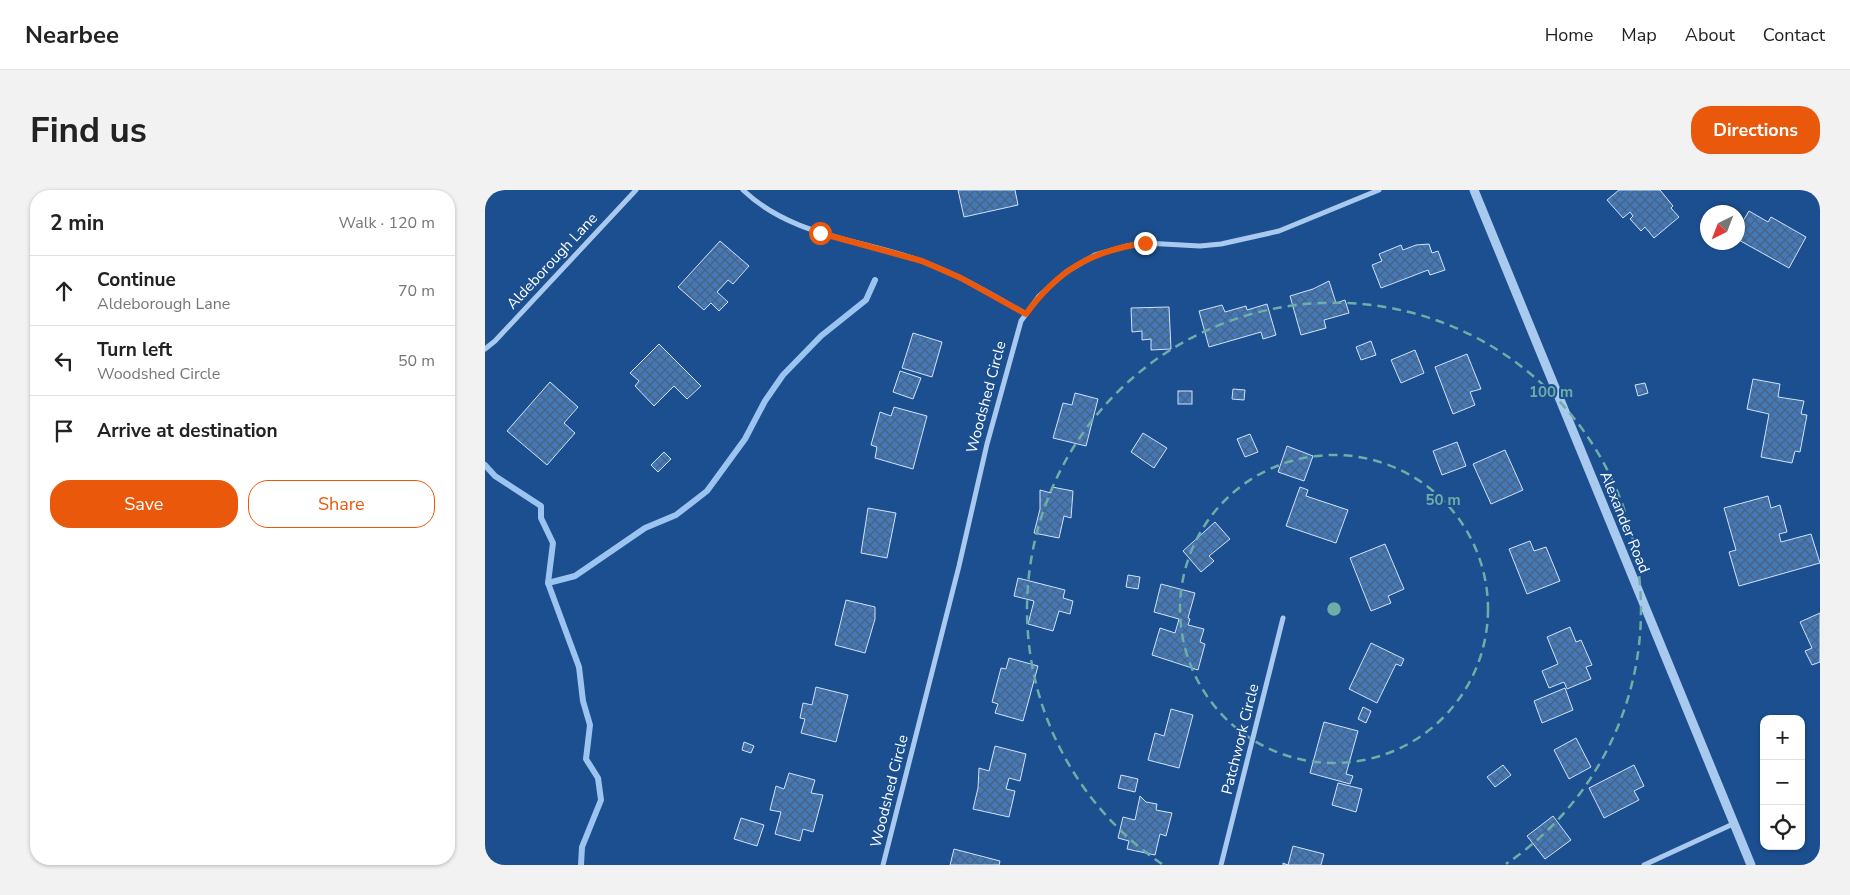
<!DOCTYPE html>
<html lang="en">
<head>
<meta charset="utf-8">
<style>
	:root { --surface:#fff; --page:#f2f2f2; --text:#222; --muted:#767676; --line:#e0e0e0; --accent:#ea580c }
	body { margin:0; font-family:"Nunito Sans",sans-serif; background:var(--page); color:var(--text) }
	.controls { position:absolute; right:15px; bottom:15px; display:grid; overflow:hidden; border-radius:10px; box-shadow:0 1px 4px #0004 }
	.controls button { width:45px; height:45px; display:grid; place-items:center; padding:0; border:0; border-bottom:1px solid var(--line); background:var(--surface); color:var(--text); font:25px sans-serif }
	.compass { position:absolute; left:1215px; top:15px; width:45px; height:45px; border-radius:50%; background:var(--surface); box-shadow:0 1px 4px #0004; rotate:222deg }
	.stop { position:absolute; width:15px; height:15px; margin:-11px; border:4px solid #ea580c; border-radius:50%; background:#fff }
	.stop.end { background:#ea580c; border-color:#fff; box-shadow:0 1px 5px #0008 }
	.list { margin:0; padding:0; list-style:none }
	h2 { display:flex; justify-content:space-between; align-items:center; height:65px; margin:0; padding:0 20px; font-size:21px }
	h2 small { font-size:16px; font-weight:400; color:var(--muted) }
	.list li { display:grid; grid-template-columns:32px 1fr auto; gap:15px; align-items:center; box-sizing:border-box; height:70px; padding:0 20px; border-top:1px solid var(--line) }
	.list b { display:block; font-size:19px; white-space:nowrap }
	.list p { margin:0; font-size:16px; white-space:nowrap; color:var(--muted) }
	.list em { font-size:16px; font-style:normal; color:var(--muted) }
	.actions { display:flex; gap:10px; padding:15px 20px }
	.actions a { flex:1; padding:11px 0; border:1px solid var(--accent); border-radius:20px; text-align:center; font-size:18px; color:var(--accent) }
	.actions .main { background:var(--accent); color:#fff }
	.icon { flex:none; width:28px; height:28px; fill:none; stroke:currentColor; stroke-width:2; stroke-linecap:round; stroke-linejoin:round }
	.map { position:relative; flex:none; width:1335px; height:675px; overflow:hidden; border-radius:20px }
	header { display:flex; align-items:center; gap:30px; box-sizing:border-box; height:70px; padding:0 25px; background:var(--surface); border-bottom:1px solid var(--line) }
	header strong { font-size:24px }
	nav { display:flex; gap:28px; margin-inline-start:auto; font-size:18px }
	.intro { display:flex; align-items:center; justify-content:space-between; box-sizing:border-box; height:120px; padding:0 30px }
	h1 { margin:0; font-size:35px }
	.button { padding:12px 22px; border-radius:20px; background:var(--accent); color:#fff; font-size:18px; font-weight:700 }
	main { display:flex; gap:30px; padding:0 30px }
	aside { flex:1; background:var(--surface); border-radius:20px; box-shadow:0 1px 4px #0004 }
	.map>svg:first-child { display:block }
</style>
</head>
<body>
<header>
<strong>Nearbee</strong>
<nav><a>Home</a><a>Map</a><a>About</a><a>Contact</a></nav>
</header>
<div class="intro"><h1>Find us</h1><a class="button">Directions</a></div>
<main>
<aside>
<h2>2 min<small>Walk · 120 m</small></h2>
<ul class="list">
<li><svg class="icon" aria-label="ahead" viewBox="0 0 24 24"><path d="M12 20V5M6 11l6-6 6 6"/></svg><div><b>Continue</b><p>Aldeborough Lane</p></div><em>70 m</em></li>
<li><svg class="icon" aria-label="left" viewBox="0 0 24 24"><path d="M17 20v-9H6M10 6l-5 5 5 5"/></svg><div><b>Turn left</b><p>Woodshed Circle</p></div><em>50 m</em></li>
<li><svg class="icon" aria-label="arrive" viewBox="0 0 24 24"><path d="M6 21V4h12l-3 4 3 4H6"/></svg><div><b>Arrive at destination</b></div></li>
</ul>
<div class="actions"><a class="main">Save</a><a>Share</a></div>
</aside>
<div class="map">
<svg width="1335" height="675" viewBox="0 0 1335 675">
	<defs>
		<pattern id="building-cross-hatch" width="8" height="8" patternUnits="userSpaceOnUse" patternTransform="scale(1.25)"><rect width="8" height="8" fill="#4478b7"/><path d="M0 0l8 8M0 8l8-8" fill="none" stroke="#486282"/></pattern>
	</defs>
	<rect width="100%" height="100%" fill="#1b4f8f"/>
	<g fill="none" stroke-linecap="round" stroke-linejoin="round">
		<g stroke="#9cc4f0" stroke-width="6">
			<path d="M0 275 10 286 56 316V328L68 353 63 393 94 477 98 511 105 535 101 569 113 588 116 610 97 657 96 675"/>
			<path d="M63 393 90 386 160 338 191 325 222 301 260 249 280 211 298 185 336 146 381 110 390 90"/>
		</g>
	</g>
	<g fill="url(#building-cross-hatch)" stroke="#cfe3fa">
		<path d="M473 0H530L533 15 479 27Z"/>
		<path d="M1134 0H1175L1188 16 1186 18 1194 27 1169 48 1160 37 1156 41 1145 29 1148 26 1145 22 1138 28 1122 10Z"/>
		<path d="M1264 21 1283 32 1286 27 1321 47 1304 78 1252 49V41Z"/>
		<path d="M235 51 264 76 248 94 243 90 232 102 243 112 234 121 226 113 219 120 193 97Z"/>
		<path d="M944 54 947 63 953 61 960 80 945 85 943 80 896 98 887 75 897 71 894 64 916 55 918 60 931 55Z"/>
		<path d="M844 91 851 113 860 110 864 123 839 130 841 138 816 145 805 106 828 99Z"/>
		<path d="M782 114 791 145 778 149 776 142 724 157 714 121 737 115 740 122 761 116 762 120Z"/>
		<path d="M684 117 686 159 666 160V149L657 150V141L647 142 646 118Z"/>
		<path d="M428 143 457 152 447 187 417 178Z"/>
		<path d="M886 151 891 165 876 170 871 157Z"/>
		<path d="M174 154 216 196 202 209 189 196 169 216 150 196 154 191 145 183Z"/>
		<path d="M930 160 939 183 916 193 906 170Z"/>
		<path d="M982 164 996 199 985 202 990 215 968 224 950 177Z"/>
		<path d="M415 181 436 188 428 209 408 202Z"/>
		<path d="M1268 189 1295 194 1293 207 1319 211 1316 224 1322 225 1315 262 1310 261 1307 273 1276 267 1284 224 1262 219Z"/>
		<path d="M65 192 93 217 79 233 90 243 62 275 22 241Z"/>
		<path d="M1160 193 1163 203 1153 206 1150 195Z"/>
		<path d="M748 199 760 200 759 210 747 209Z"/>
		<rect x="693" y="201" width="14" height="13"/>
		<path d="M590 203 613 209 601 256 568 248 578 213 587 215Z"/>
		<path d="M409 217 442 226 428 279 390 268 392 257 386 255 395 222 406 226Z"/>
		<path d="M658 243 682 258 669 278 646 262Z"/>
		<path d="M765 244 773 262 760 267 752 249Z"/>
		<path d="M972 252 981 276 957 285 948 261Z"/>
		<path d="M802 256 828 266 819 291 793 282Z"/>
		<path d="M1020 260 1038 300 1006 314 988 274Z"/>
		<path d="M179 262 186 269 173 282 166 275Z"/>
		<path d="M567 297 588 301 586 328 579 326 574 348 549 343 555 319V300L566 303Z"/>
		<path d="M815 297 823 300 821 306 863 320 851 353 801 336Z"/>
		<path d="M1283 306 1286 318 1295 315 1302 342 1294 344 1296 352 1326 344 1335 373 1254 396 1244 362 1251 360 1239 318Z"/>
		<path d="M383 318 411 323 402 368 376 363Z"/>
		<path d="M730 332 745 349 724 366 729 371 716 382 698 361Z"/>
		<path d="M1045 351 1049 361 1061 357 1075 391 1042 404 1024 359Z"/>
		<path d="M900 354 919 399 903 406 906 413 886 421 865 368Z"/>
		<path d="M643 385 655 387 653 399 641 397Z"/>
		<path d="M533 388 580 400 578 408 588 411 585 424 574 421 568 441 543 434 549 411 529 406Z"/>
		<path d="M676 394 710 403 703 428 705 429 703 435 719 439 715 452 720 454 713 480 667 465 675 438 690 443 694 429 669 422Z"/>
		<path d="M361 410 390 417V429L380 463 350 455Z"/>
		<path d="M1335 423V472L1327 475 1320 461 1327 458 1315 432Z"/>
		<path d="M1085 437 1091 452 1096 450 1107 475 1101 477 1106 489 1082 499 1079 492 1064 498 1057 481 1073 474 1062 447Z"/>
		<path d="M886 453 919 469 916 476 911 474 892 513 864 499Z"/>
		<path d="M524 468 553 476 538 531 510 523 513 514 507 512 516 478 521 479Z"/>
		<path d="M331 497 363 505 351 552 316 543 320 529 315 528 318 513 327 515Z"/>
		<path d="M1080 498 1088 520 1057 533 1049 511Z"/>
		<path d="M878 517 886 521 881 533 873 529Z"/>
		<path d="M686 519 708 525 694 578 663 570 670 543 679 546Z"/>
		<path d="M839 532 873 541 861 584 868 586 865 594 825 583Z"/>
		<path d="M1091 548 1106 577 1084 589 1069 560Z"/>
		<path d="M259 552 269 556 266 563 257 560Z"/>
		<path d="M510 556 541 564 535 591 524 588 521 599 530 601 524 627 488 619 493 598 494 578 504 581Z"/>
		<path d="M1018 575 1026 585 1010 597 1002 587Z"/>
		<path d="M1149 575 1159 596 1149 601 1154 610 1119 628 1104 598Z"/>
		<path d="M304 583 330 590 326 603 338 605 328 642 318 639 315 651 290 644 296 622 285 620 291 596 299 599Z"/>
		<path d="M636 585 653 589 650 602 633 598Z"/>
		<path d="M853 593 877 599 871 622 847 615Z"/>
		<path d="M655 606 661 612 672 614 671 620 687 623 681 646 675 644 670 665 642 659 644 651 633 648 638 627 650 630Z"/>
		<path d="M1068 626 1086 650 1060 669 1042 646Z"/>
		<path d="M256 628 279 635 272 656 249 649Z"/>
		<path d="M808 656 839 664 836 675H798V673L803 675Z"/>
		<path d="M469 659 515 671 514 675H465Z"/>
	</g>
	<g fill="none" stroke-linecap="round" stroke-linejoin="round">
		<g stroke="#a9c9ee" stroke-width="5">
			<path d="M258 0C307 47 376 49 436 71 473 84 507 105 541 124"/>
			<path d="M0 159 10 151 151 0"/>
			<path d="M398 675 474 376 502 254 536 131 554 106 581 82 610 65 642 56 660 53 715 56 736 54 794 41 894 0"/>
			<path d="M736 675 798 428"/>
			<path d="M1159 675 1248 634"/>
		</g>
		<path stroke="#a9c9ee" stroke-width="9" d="M989 0 1266 675"/>
	</g>
	<g fill="none" stroke-linecap="round" stroke-linejoin="round">
		<path stroke="#ea580c" stroke-width="6" d="M335 43 437 71 476 88 541 124C573 80 606 61 660 53"/>
	</g>
	<g fill="none" stroke="#6fada8" stroke-width="2.5" stroke-dasharray="9 6">
		<circle cx="849" cy="419" r="154"/>
		<path d="M677 674A307 307 0 1 1 1021 674"/>
	</g>
	<g text-anchor="middle" dominant-baseline="central" stroke-width="4" stroke-linejoin="round" paint-order="stroke">
		<g font-size="15" fill="#fff" stroke="#1b4f8f">
			<text transform="translate(67 71) rotate(-47)">Aldeborough Lane</text>
			<text transform="translate(501 207) rotate(-75)">Woodshed Circle</text>
			<text transform="translate(1140 332) rotate(68)">Alexander Road</text>
			<text transform="translate(755 549) rotate(-76)">Patchwork Circle</text>
			<text transform="translate(404 601) rotate(-76)">Woodshed Circle</text>
		</g>
	</g>
	<circle cx="849" cy="419" r="8" fill="#6fada8" stroke="#1b4f8f" stroke-width="2.5"/>
	<g font-size="15" text-anchor="middle" font-weight="bold" fill="#6fada8" stroke="#1b4f8f" stroke-width="4" stroke-linejoin="round" paint-order="stroke">
		<text x="1066" y="207">100 m</text>
		<text x="958" y="315">50 m</text>
	</g>
</svg>
<div class="controls">
<button>+</button>
<button>−</button>
<button><svg class="icon" aria-label="locate" viewBox="0 0 24 24"><circle cx="12" cy="12" r="6"/><path d="M12 2v4M12 18v4M2 12h4M18 12h4"/></svg></button>
</div>
<svg class="compass" viewBox="-18 -18 36 36"><path d="M0-13l5 13h-10z" fill="#e53935"/><path d="M0 13l5-13h-10z" fill="#767676"/></svg>
<div class="stop" style="left:335px;top:43px"></div>
<div class="stop end" style="left:660px;top:53px"></div>
</div>
</main>
</body>
</html>
